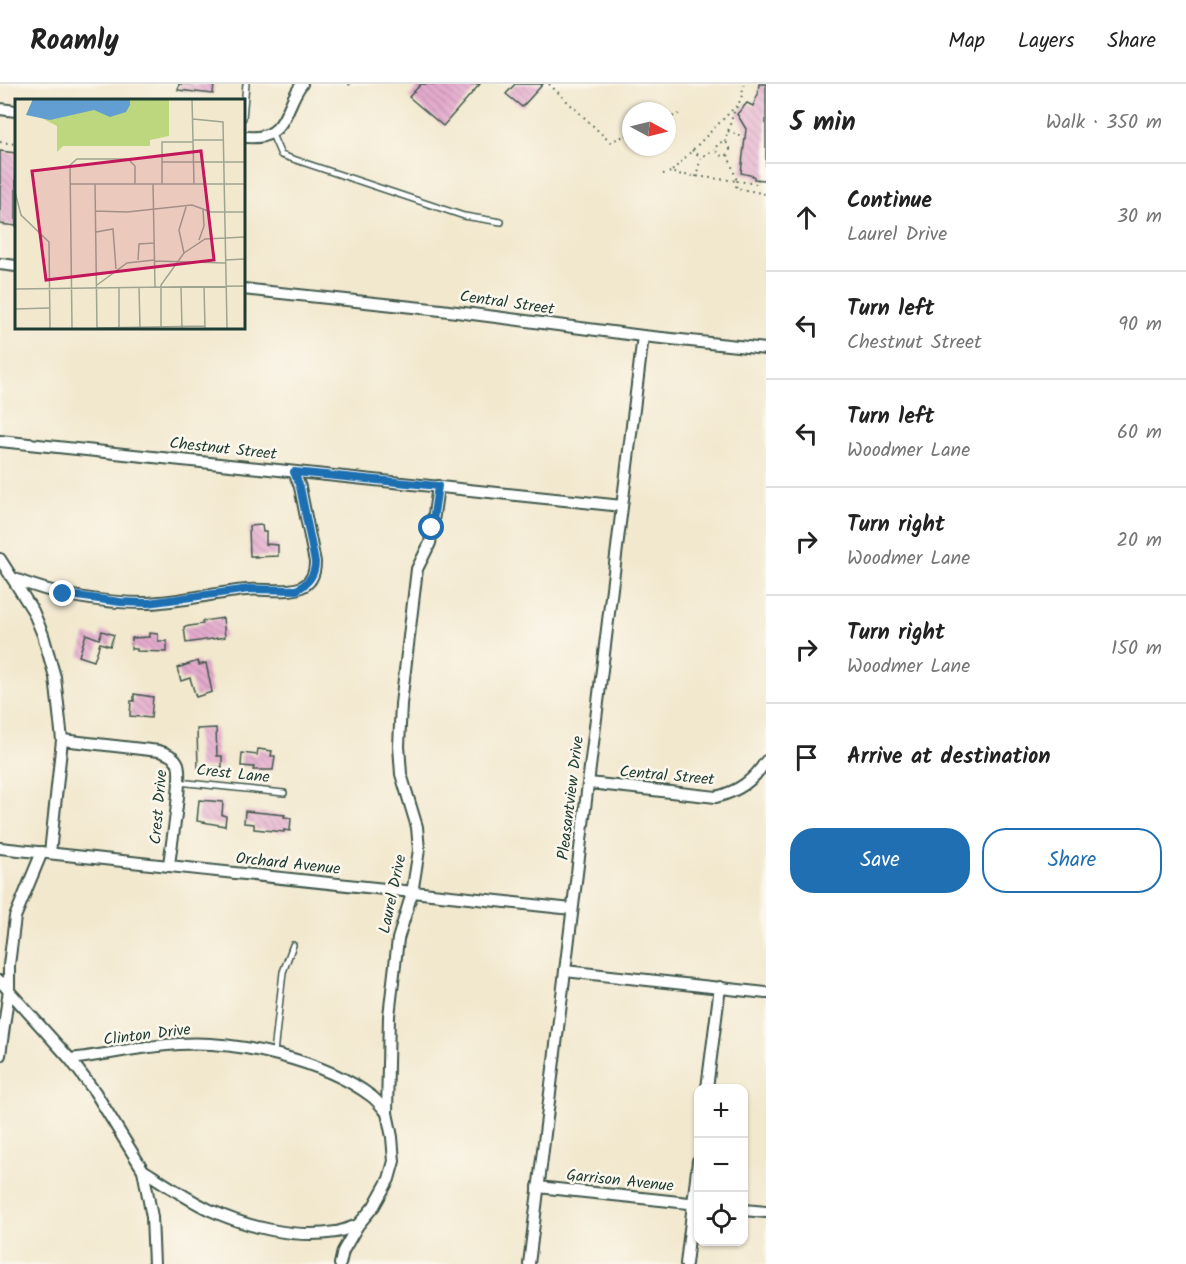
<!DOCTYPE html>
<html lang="en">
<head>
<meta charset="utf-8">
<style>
	:root { --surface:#fff; --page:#f2f2f2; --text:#222; --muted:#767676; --line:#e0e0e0; --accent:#1f6fb2 }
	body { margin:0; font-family:Kalam,sans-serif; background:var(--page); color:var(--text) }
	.controls { position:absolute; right:18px; bottom:18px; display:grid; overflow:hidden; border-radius:12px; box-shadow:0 2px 4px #0004 }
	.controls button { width:54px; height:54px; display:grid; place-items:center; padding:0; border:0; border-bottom:2px solid var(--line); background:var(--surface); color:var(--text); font:30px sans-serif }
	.compass { position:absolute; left:622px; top:18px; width:54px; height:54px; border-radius:50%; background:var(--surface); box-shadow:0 2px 4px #0004; rotate:97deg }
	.stop { position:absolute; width:18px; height:18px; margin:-14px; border:4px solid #1f6fb2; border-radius:50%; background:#fff }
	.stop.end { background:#1f6fb2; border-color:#fff; box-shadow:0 2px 6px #0008 }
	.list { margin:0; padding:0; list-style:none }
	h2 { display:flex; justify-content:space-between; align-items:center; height:78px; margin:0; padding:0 24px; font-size:26px }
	h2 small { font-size:20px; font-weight:400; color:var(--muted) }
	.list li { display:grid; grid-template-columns:39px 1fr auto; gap:18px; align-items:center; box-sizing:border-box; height:108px; padding:0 24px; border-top:2px solid var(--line) }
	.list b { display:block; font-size:22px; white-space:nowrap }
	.list p { margin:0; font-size:20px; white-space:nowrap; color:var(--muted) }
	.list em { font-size:20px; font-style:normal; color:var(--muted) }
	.actions { display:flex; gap:12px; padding:18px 24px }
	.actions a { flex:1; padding:14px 0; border:2px solid var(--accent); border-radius:24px; text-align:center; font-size:21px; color:var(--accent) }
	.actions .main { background:var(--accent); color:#fff }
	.icon { flex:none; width:33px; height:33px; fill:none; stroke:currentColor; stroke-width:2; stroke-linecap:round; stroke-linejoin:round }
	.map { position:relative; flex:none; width:766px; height:1180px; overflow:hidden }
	header { display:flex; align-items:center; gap:36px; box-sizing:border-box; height:84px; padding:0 30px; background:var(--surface); border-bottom:2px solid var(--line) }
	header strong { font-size:28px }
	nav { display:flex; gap:33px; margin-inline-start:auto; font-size:21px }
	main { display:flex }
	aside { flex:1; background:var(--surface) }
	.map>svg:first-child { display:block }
</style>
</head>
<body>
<header>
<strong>Roamly</strong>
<nav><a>Map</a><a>Layers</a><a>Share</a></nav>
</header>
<main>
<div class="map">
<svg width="766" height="1180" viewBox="0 0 766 1180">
	<defs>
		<pattern id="building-back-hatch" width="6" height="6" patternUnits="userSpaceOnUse" patternTransform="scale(1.5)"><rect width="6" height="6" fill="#e5acce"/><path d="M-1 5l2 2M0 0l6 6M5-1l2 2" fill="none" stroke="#b98da8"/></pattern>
	</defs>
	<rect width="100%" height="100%" fill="#fbf7ec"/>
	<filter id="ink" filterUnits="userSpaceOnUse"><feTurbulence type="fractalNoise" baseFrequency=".0167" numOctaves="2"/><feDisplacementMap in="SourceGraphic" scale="12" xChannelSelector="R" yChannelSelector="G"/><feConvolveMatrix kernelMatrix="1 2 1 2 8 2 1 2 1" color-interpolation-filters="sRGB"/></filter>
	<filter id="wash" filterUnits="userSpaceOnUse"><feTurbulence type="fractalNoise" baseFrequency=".008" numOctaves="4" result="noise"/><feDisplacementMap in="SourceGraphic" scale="24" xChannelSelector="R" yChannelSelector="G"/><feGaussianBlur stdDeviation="1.35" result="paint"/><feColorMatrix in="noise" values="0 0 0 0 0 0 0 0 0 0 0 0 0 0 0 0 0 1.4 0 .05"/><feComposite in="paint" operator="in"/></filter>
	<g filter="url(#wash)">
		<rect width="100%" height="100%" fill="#f2e8ce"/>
		<g id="blocks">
			<g fill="url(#building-back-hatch)">
				<path d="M179 0H214L213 10 178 6Z"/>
				<path d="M421 0H480L443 42 409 13Z"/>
				<path d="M515 0H543L522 23 506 10Z"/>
				<path d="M759 0H766V92L764 96 754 95V92L741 89 746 45 737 30 747 19 753 22 758 10Z"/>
				<path d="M0 67 16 69V142L0 140Z"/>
				<path d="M262 441 263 448H266V460L278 461V472L255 473 256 472H250L249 442Z"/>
				<path d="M223 534 225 553 186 559 184 543 203 540 202 537Z"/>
				<path d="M102 547 114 551 110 562 100 559 94 577 79 572 86 550 99 555Z"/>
				<path d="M149 549 158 550V557H167V568L137 567V565H131L132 554 149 553Z"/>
				<path d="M198 577 199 581 206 579 212 608 196 613 190 594 181 597 177 584Z"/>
				<path d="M134 610 153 613 151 634 130 632 131 617H134Z"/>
				<path d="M216 644 217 672H222V683L198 684 197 645Z"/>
				<path d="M258 665 272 667 271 672H275L273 686H253L254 683 241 682 242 669 257 671Z"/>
				<path d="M199 716 223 718 222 731 226 732 225 742 197 737Z"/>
				<path d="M245 727 285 731 284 733 291 734 290 747 284 746V748L254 745V740L244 739Z"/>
			</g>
		</g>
	</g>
	<g filter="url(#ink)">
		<use href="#blocks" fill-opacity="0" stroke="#3f574b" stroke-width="1.5"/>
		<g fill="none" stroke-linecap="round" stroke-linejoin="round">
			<g stroke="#3f574b" stroke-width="8">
				<g id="service">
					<path d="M243 34 246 0"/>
					<path d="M271 48 281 71 464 132 501 138"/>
					<path d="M178 698 284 709"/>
					<path d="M274 969 283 888 293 861"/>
				</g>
			</g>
			<g stroke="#3f574b" stroke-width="14">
				<g id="minor">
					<path d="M0 25 16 27"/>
					<path d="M243 53C249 53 257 54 263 52 287 47 288 16 302 0"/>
					<path d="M0 180 16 182"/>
					<path d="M243 205 441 226 643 252 766 265"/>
					<path d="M0 357 622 422"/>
					<path d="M0 475 33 527 43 551 55 593 62 656 50 769"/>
					<path d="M12 494C55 511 100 519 146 519 180 518 213 509 246 506 272 503 315 518 315 478L300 403 294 388"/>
					<path d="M62 656 159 667C166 669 175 672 178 680 183 696 171 761 169 781"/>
					<path d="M589 699 716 713C739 707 753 697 766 677"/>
					<path d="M0 764 572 825"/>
					<path d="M565 887 766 909"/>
					<path d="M0 897 70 975C106 971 142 962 179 960 237 956 325 977 371 1012 377 1016 382 1023 387 1029"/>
					<path d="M0 971 9 906V881L15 833 42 768"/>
					<path d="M70 975 95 1008 143 1086 152 1133 154 1180"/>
					<path d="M707 1004 720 903"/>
					<path d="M143 1086C165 1100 187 1115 210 1126 247 1143 295 1155 336 1148 343 1147 351 1143 358 1141"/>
					<path d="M538 1103 698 1120"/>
					<path d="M744 1126 766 1128"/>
					<path d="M340 1180 343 1167 358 1141 374 1122 389 1095 394 1077 392 1053 387 1029 389 932 398 855 412 809 419 766 417 743 401 690 399 662 401 620 417 485 430 459 438 402"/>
					<path d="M529 1180 643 252"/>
					<path d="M686 1180 698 1077"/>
				</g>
			</g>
			<g stroke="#3f574b" stroke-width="2" stroke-dasharray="1.5 4.5" stroke-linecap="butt">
				<path d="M349 0 351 5"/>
				<path d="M549 0 610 58 631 49"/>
				<path d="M667 35 679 30"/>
				<path d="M728 47 745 54"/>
				<circle cx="723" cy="65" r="7"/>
				<path d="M0 58 16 60"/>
				<path d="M725 58 733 30 741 15 744 0"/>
				<path d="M692 66 701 73"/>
				<path d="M728 71 737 97 677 90 671 88 736 22"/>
				<path d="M663 90 671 88"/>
				<path d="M696 93 701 73 715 66"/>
				<path d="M758 95 757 100 737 97 736 104 766 110"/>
			</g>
			<use href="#service" stroke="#fff" stroke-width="5"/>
			<use href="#minor" stroke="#fff" stroke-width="10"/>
		</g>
	</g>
	<g fill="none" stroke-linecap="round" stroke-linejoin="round" filter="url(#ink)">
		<path stroke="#1f6fb2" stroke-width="8" d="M63 510 120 518 148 519 249 505 297 506C309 498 315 491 315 478L300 403 294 388 438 402 432 444"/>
	</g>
	<g text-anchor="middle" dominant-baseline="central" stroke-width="5" stroke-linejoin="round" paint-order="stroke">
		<g font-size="16" fill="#1f3d34" stroke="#fbf7ec">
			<text transform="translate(507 219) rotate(8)">Central Street</text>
			<text transform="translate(223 365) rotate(6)">Chestnut Street</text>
			<text transform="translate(233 690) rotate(6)">Crest Lane</text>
			<text transform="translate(667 692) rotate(5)">Central Street</text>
			<text transform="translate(571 714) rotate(-83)">Pleasantview Drive</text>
			<text transform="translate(159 723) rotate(-85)">Crest Drive</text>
			<text transform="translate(288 780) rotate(6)">Orchard Avenue</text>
			<text transform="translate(393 810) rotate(-78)">Laurel Drive</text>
			<text transform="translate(147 951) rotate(-7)">Clinton Drive</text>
			<text transform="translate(620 1097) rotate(6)">Garrison Avenue</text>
		</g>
	</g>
	<g transform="translate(15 15)">
		<rect width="230" height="230" fill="#f2e8ce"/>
		<path d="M18 0H154V37L135 41V47H48L42 53V27L21 16H11Z" fill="#bcd77d"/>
		<path d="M18 0H115V6L111 13 95 18 79 11 35 21 11 16Z" fill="#629ed2"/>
		<path fill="none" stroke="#9ea490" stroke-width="1.5" d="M177 0 179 85M178 20 208 23 212 229M178 41H208M147 63H230M55 85H230M80 85 82 229M138 85 140 188M147 85V43H178M0 93 6 116 34 143 35 229M80 112 112 113 177 106 196 113H230M81 133 98 130 101 170M184 141 189 127 188 111M169 154 190 140 230 138M123 161 124 145 139 144M210 161 230 160M140 162 210 164M82 186 112 164 139 161M189 187 190 229M166 188 167 229M104 189V229M124 189 125 229M0 190 230 187M0 210 34 209M57 229 55 66 62 60H113L120 67V85M82 229 190 227M146 229V186L169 154 164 131 171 108"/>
		<path fill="#c2185b" fill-opacity="0.15" stroke="#c2185b" stroke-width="3" d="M186 52 199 161 31 181 17 72Z"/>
		<rect width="230" height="230" fill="none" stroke="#1f3d34" stroke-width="3"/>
	</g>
</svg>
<div class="controls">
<button>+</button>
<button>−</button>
<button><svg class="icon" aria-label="locate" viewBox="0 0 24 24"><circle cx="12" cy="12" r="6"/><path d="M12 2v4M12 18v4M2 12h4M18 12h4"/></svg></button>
</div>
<svg class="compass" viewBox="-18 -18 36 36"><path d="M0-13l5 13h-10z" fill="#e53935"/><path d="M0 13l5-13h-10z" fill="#767676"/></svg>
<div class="stop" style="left:432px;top:444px"></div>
<div class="stop end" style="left:63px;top:510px"></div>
</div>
<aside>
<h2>5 min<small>Walk · 350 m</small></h2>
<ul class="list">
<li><svg class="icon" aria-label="ahead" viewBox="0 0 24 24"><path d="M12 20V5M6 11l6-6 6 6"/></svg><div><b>Continue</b><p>Laurel Drive</p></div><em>30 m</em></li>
<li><svg class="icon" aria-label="left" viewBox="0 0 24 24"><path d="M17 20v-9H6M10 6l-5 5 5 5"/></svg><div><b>Turn left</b><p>Chestnut Street</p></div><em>90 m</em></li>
<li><svg class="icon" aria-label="left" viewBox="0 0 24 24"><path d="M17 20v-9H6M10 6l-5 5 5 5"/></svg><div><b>Turn left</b><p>Woodmer Lane</p></div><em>60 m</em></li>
<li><svg class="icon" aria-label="right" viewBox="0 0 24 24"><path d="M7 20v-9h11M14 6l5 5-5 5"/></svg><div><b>Turn right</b><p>Woodmer Lane</p></div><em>20 m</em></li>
<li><svg class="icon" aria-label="right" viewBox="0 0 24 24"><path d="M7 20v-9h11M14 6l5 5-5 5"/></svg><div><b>Turn right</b><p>Woodmer Lane</p></div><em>150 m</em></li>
<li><svg class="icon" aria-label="arrive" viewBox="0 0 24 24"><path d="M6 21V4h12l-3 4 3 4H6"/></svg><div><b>Arrive at destination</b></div></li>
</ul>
<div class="actions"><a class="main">Save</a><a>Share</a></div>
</aside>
</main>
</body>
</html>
